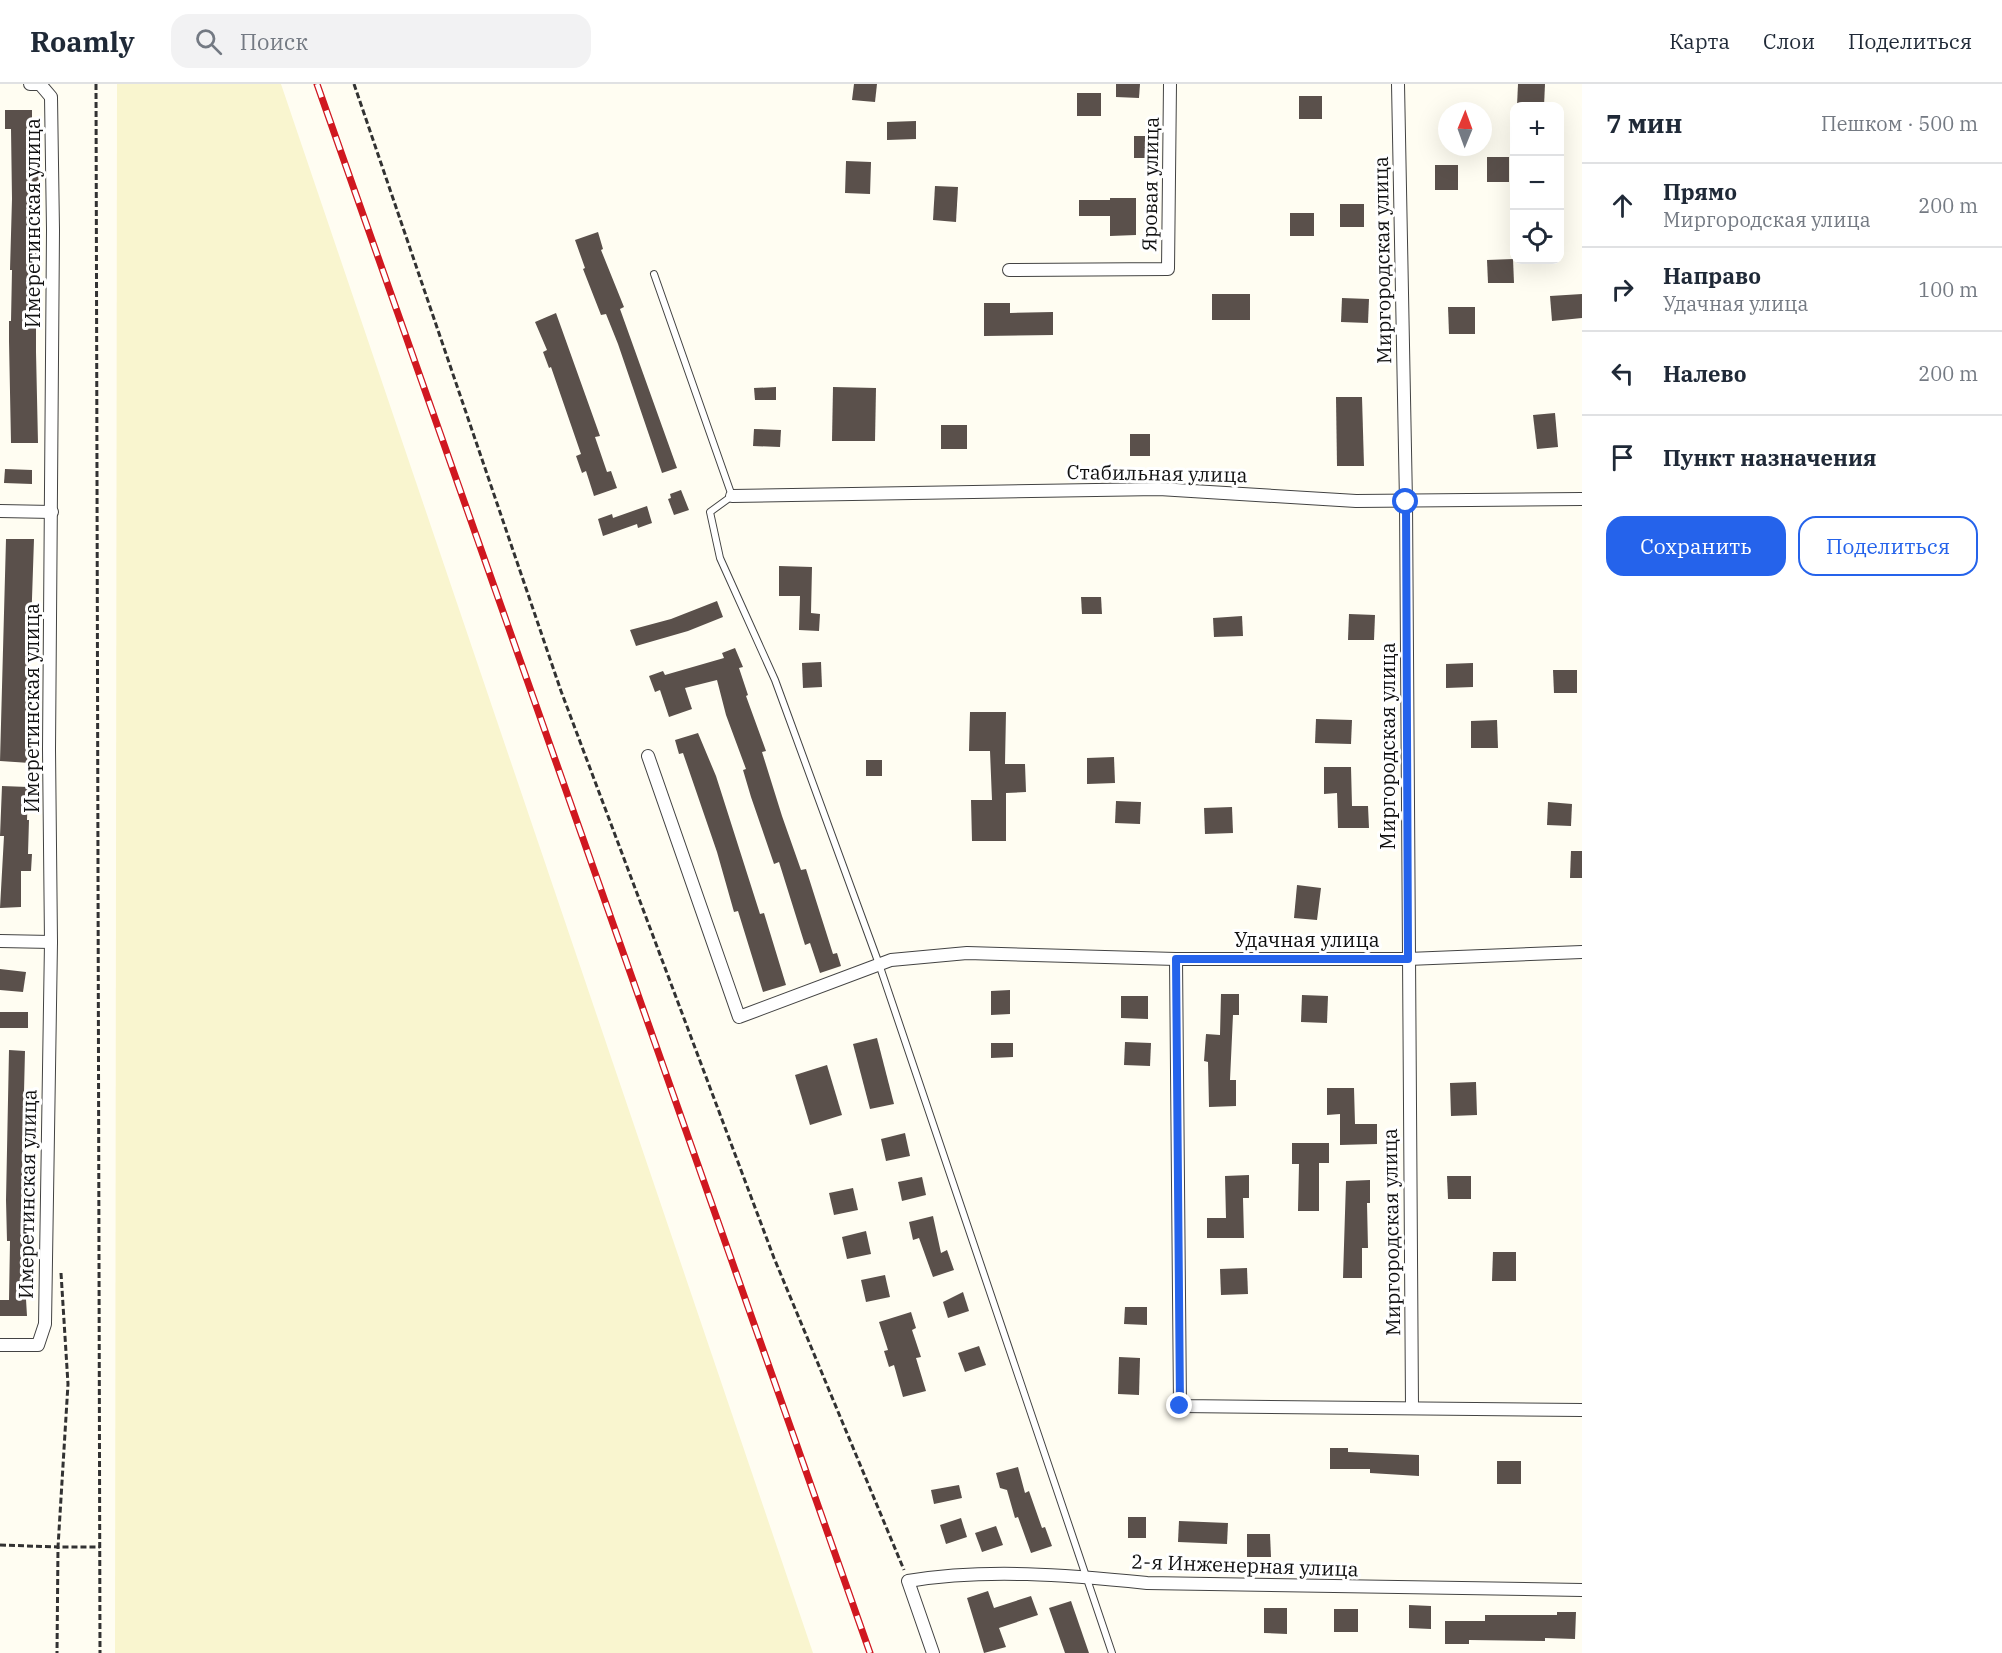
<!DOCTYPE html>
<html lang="ru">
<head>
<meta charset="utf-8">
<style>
	:root { --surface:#fff; --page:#f2f2f3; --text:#1f2937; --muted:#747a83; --line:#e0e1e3; --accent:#2563eb }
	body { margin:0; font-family:"IBM Plex Serif",serif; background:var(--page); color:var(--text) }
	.controls { position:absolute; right:18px; top:18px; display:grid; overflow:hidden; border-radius:12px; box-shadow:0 6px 24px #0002 }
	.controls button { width:54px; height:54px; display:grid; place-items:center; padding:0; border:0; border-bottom:2px solid var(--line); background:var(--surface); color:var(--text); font:30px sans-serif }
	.compass { position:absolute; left:1438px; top:18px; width:54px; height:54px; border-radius:50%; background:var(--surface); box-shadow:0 6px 24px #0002; rotate:1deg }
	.stop { position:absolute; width:18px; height:18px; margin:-14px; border:4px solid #2563eb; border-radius:50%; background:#fff }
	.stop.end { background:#2563eb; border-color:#fff; box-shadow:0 2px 6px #0008 }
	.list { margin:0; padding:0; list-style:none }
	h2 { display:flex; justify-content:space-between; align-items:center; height:78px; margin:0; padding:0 24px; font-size:26px }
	h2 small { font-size:20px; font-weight:400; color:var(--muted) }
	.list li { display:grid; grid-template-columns:39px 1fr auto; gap:18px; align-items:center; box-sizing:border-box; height:84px; padding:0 24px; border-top:2px solid var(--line) }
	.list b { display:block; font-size:22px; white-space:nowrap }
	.list p { margin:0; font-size:20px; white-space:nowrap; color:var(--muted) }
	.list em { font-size:20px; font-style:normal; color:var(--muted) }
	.actions { display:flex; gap:12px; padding:18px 24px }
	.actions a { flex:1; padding:14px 0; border:2px solid var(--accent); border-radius:18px; text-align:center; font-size:21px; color:var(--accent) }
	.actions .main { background:var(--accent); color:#fff }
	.icon { flex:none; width:33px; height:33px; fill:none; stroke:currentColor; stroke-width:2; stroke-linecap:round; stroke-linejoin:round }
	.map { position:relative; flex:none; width:1582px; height:1569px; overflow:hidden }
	header { display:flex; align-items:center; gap:36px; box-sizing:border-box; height:84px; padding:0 30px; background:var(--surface); border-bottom:2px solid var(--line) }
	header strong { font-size:28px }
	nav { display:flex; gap:33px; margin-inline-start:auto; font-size:21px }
	.search { width:420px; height:54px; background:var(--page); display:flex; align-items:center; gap:15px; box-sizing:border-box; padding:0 21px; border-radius:18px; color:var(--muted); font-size:22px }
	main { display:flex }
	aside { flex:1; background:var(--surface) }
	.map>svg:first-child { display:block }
</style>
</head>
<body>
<header>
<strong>Roamly</strong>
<div class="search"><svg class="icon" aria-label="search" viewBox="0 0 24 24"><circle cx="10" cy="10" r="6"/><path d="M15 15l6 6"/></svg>Поиск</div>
<nav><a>Карта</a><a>Слои</a><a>Поделиться</a></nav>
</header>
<main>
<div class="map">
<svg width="1582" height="1569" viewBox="0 0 1582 1569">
	<rect width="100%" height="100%" fill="#fffdf2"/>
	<path fill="#f9f5cf" d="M117 0H281L813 1569H115Z"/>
	<g fill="#5a504b">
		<path d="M854 0H877L875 18 852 16Z"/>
		<path d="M1116 0H1140L1139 14 1116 13Z"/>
		<path d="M1518 0H1545L1544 22H1517Z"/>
		<rect x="1077" y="9" width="24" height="23"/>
		<rect x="1299" y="12" width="23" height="23"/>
		<path d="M5 26H32V59H38L39 151H37L36 200H39V220H36V268L38 359H11L9 257V237H11L12 186H10L12 115 11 45H5Z"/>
		<path d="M916 37V55L887 56V38Z"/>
		<rect x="1134" y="52" width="14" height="22"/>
		<rect x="1487" y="73" width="22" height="25"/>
		<path d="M846 77 871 78 870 110 845 109Z"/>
		<rect x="1435" y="81" width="23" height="25"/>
		<path d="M935 102 958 103 956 138 933 136Z"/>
		<path d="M1110 114H1136V151L1110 152V132H1079V116H1110Z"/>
		<rect x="1340" y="120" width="24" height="23"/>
		<rect x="1290" y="129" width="24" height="23"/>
		<path d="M598 148 603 165 601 166 624 223 620 225 677 384 662 389 618 260 606 230 601 231 583 185 585 184 575 156Z"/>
		<path d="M1513 175 1514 199H1488L1487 176Z"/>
		<rect x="1212" y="210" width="38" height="26"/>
		<path d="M1582 210V234L1552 237 1550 212Z"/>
		<path d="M1342 214 1369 215 1368 239 1341 238Z"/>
		<path d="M984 219H1010V229L1053 228V251L984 252Z"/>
		<path d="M1448 223H1475V250H1449Z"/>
		<path d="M556 229 600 352 595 353 607 388 611 387 617 404 594 412 586 387 582 389 576 372 581 370 551 283 549 284 543 268 547 266 535 238Z"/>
		<path d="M776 303V316H755L754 304Z"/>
		<path d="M833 303 876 304 875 357H832Z"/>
		<path d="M1336 313H1362L1364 382H1337Z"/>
		<path d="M1555 329 1558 363 1537 365 1533 331Z"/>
		<rect x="941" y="341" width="26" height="24"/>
		<path d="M754 345 781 346 780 363 753 362Z"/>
		<rect x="1130" y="350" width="20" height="22"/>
		<path d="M5 385 32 386V400L4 399Z"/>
		<path d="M681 406 689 426 674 431 668 415 671 414 670 410Z"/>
		<path d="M647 422 652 439 638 444 637 440 603 452 598 435 612 430 613 434Z"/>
		<path d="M6 455H34L27 663H31L30 679 0 677Z"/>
		<path d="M779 482 812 483 811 529 820 530 819 547 799 546 800 512H779Z"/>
		<path d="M1081 513H1101L1102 530H1082Z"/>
		<path d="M717 517 723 533 688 547 636 562 630 546 671 535Z"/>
		<path d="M1349 530 1375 531 1374 556H1348Z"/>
		<path d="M1242 532 1243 552 1214 553 1213 534Z"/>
		<path d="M735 564 743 583 739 584 748 611 746 612 766 667 762 668 782 732 801 786 806 785 833 870 837 869 841 882 820 889 810 859 805 861 779 778 774 780 751 713 743 686 746 685 726 631 717 596 685 604 692 625 669 633 660 606 655 608 649 592 663 587 665 591 724 574 722 569Z"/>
		<path d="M821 578 822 603 803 604 802 579Z"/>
		<path d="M1473 579V603L1446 604V580Z"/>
		<path d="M1553 586H1577V609H1554Z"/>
		<path d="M970 628H1006L1005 680H1025L1026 708 1006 709V757H972L971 716H992L990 667H969Z"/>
		<path d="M1316 635 1352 636 1351 660 1315 659Z"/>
		<path d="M1497 636 1498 664H1471V637Z"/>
		<path d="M698 649 716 692 760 830 764 829 786 901 763 908 738 827 734 828 717 768 683 669 679 670 675 656Z"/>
		<path d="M1114 673 1115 699 1087 700V674Z"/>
		<rect x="866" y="676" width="16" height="16"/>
		<path d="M1324 683H1351L1352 722H1368L1369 744H1338L1337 709 1324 710Z"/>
		<path d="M2 702 28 703 27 736H29L28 770H32L31 787H21V823L0 824 4 752H0Z"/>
		<path d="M1116 717 1141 718 1140 740 1115 739Z"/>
		<path d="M1548 718 1572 720 1571 742 1547 741Z"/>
		<path d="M1232 723 1233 749 1205 750 1204 724Z"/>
		<path d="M1571 767H1582V794H1570Z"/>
		<path d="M1297 801 1321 804 1317 836 1294 834Z"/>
		<path d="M0 885 26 888 23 908 0 906Z"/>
		<path d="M1010 906V930L991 931V907Z"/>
		<path d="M1221 910H1239V931H1233L1230 996H1236V1022L1209 1023 1208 978 1204 977 1206 950 1220 951Z"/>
		<path d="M1302 911 1328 912 1327 939 1301 938Z"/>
		<path d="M1121 912H1148V935L1121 934Z"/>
		<rect x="0" y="928" width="28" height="16"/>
		<path d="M877 954 894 1020 870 1025 853 960Z"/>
		<path d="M1125 958 1151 959 1150 982 1124 981Z"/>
		<path d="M991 959H1013V973L991 974Z"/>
		<path d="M9 966 25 967 21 1131 27 1232H0V1216H9L10 1157H7L6 1116Z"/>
		<path d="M827 981 842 1031 810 1041 795 991Z"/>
		<path d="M1476 998 1477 1031 1451 1032 1450 999Z"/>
		<path d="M1327 1004H1354L1355 1040H1377V1060L1340 1061V1030L1327 1031Z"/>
		<path d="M905 1049 910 1072 886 1077 881 1055Z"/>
		<path d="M1292 1059H1329V1079H1319V1127H1298L1299 1080H1292Z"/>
		<path d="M1249 1091V1114H1243L1244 1154H1207V1134H1226L1225 1092Z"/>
		<path d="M1447 1092H1471V1115H1448Z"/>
		<path d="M922 1093 926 1111 902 1117 898 1098Z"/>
		<path d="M1370 1096V1119H1367L1368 1164H1362V1194H1343L1346 1097Z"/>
		<path d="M853 1104 858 1126 834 1131 829 1109Z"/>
		<path d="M933 1132 941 1169 947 1166 954 1186 933 1193 919 1154 913 1156 909 1138Z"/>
		<path d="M866 1147 871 1170 847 1175 842 1153Z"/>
		<path d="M1493 1168H1516V1197H1492Z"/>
		<path d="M1247 1184 1248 1210 1221 1211 1220 1185Z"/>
		<path d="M885 1191 890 1213 866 1218 861 1196Z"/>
		<path d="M963 1208 969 1227 948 1234 943 1218Z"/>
		<path d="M1125 1223H1147V1241L1124 1240Z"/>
		<path d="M911 1228 916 1244 912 1246 921 1273 916 1274 926 1307 903 1313 894 1281 889 1283 884 1267 888 1266 879 1238Z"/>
		<path d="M979 1262 986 1281 965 1288 958 1269Z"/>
		<path d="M1119 1273 1140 1274 1139 1311 1118 1310Z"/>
		<path d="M1330 1364H1348V1368L1419 1371V1392L1370 1389V1385H1330Z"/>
		<rect x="1497" y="1377" width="24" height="23"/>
		<path d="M1018 1383 1025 1409 1029 1407 1042 1444 1045 1443 1052 1462 1031 1469 1018 1433 1015 1434 1007 1406 1000 1404 996 1389Z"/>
		<path d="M959 1401 962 1414 934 1420 931 1406Z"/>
		<rect x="1128" y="1433" width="18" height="21"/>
		<path d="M961 1434 967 1453 946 1460 940 1441Z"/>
		<path d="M1179 1437 1228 1439 1227 1460 1178 1458Z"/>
		<path d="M996 1442 1003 1461 982 1468 975 1449Z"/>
		<path d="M1247 1450H1270L1271 1473H1247Z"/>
		<path d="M988 1507 994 1524 1031 1512 1038 1531 999 1544 1006 1563 984 1569 967 1514Z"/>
		<path d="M1071 1517 1089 1569H1065L1049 1524Z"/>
		<path d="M1409 1521 1431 1522V1545L1409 1544Z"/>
		<path d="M1264 1524H1287V1550L1264 1549Z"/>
		<rect x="1334" y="1525" width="24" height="23"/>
		<path d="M1557 1528H1576L1575 1555 1545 1554V1557L1469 1556V1560H1445V1537H1485V1531H1557Z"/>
	</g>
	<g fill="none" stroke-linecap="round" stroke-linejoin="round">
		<g stroke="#434343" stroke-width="8">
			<path id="service" d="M654 190 732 412 710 428 720 474 775 596 879 880 1112 1569"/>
		</g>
		<g stroke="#434343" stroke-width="14">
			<g id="minor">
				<path d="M1398 0 1406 418 1412 1323"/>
				<path d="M1009 186 1168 185 1170 0"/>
				<path d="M732 412 1159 405 1356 417 1582 415"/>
				<path d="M0 427 52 428"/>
				<path d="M648 672 739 933 891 876 967 869 1176 875H1408L1582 868"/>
				<path d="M0 857 51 858"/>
				<path d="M1176 875 1180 1322 1582 1326"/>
				<path d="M0 1261H38L45 1240 51 858 49 665 53 146 51 13 40 0H30"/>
				<path d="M933 1569 908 1497C986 1484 1068 1491 1147 1499L1582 1506"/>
			</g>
		</g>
		<g stroke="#323232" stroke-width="3" stroke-dasharray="6 3" stroke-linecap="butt">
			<path d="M96 0 100 1569"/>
			<path d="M354 0 561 607 774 1174 904 1486"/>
			<path d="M61 1189 68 1300 58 1463H100"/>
			<path d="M0 1461 58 1463 57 1569"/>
		</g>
		<use href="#service" stroke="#fff" stroke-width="6"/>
		<use href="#minor" stroke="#fff" stroke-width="12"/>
		<g stroke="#d01820" stroke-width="7">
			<path id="rail" d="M317 0 870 1569"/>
		</g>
		<use href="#rail" stroke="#fff" stroke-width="4.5" stroke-dasharray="14" stroke-linecap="butt"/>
	</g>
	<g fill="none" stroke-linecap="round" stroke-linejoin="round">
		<path stroke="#2563eb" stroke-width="8" d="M1180 1322 1176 875H1408L1406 418"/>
	</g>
	<g text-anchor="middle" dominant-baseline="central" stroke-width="6" stroke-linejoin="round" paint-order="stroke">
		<g font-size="20" fill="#101010" stroke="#fff">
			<text transform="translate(1150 100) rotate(-89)">Яровая улица</text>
			<text transform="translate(32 139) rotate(-90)">Имеретинская улица</text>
			<text transform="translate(1382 176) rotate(-91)">Миргородская улица</text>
			<text transform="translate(1157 389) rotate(1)">Стабильная улица</text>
			<text transform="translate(31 624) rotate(-90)">Имеретинская улица</text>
			<text transform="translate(1387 662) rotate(-90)">Миргородская улица</text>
			<text x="1307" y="855">Удачная улица</text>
			<text transform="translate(27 1110) rotate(-89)">Имеретинская улица</text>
			<text transform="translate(1391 1148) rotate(-91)">Миргородская улица</text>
			<text transform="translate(1245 1481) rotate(2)">2-я Инженерная улица</text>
		</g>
	</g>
</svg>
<div class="controls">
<button>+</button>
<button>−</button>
<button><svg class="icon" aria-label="locate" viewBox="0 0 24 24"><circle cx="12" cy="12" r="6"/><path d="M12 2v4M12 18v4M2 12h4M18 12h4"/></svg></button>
</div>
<svg class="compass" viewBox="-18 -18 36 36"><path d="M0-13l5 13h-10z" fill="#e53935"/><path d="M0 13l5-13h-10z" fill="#747a83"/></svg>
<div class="stop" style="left:1406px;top:418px"></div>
<div class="stop end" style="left:1180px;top:1322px"></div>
</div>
<aside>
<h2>7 мин<small>Пешком · 500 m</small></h2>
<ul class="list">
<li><svg class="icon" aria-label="ahead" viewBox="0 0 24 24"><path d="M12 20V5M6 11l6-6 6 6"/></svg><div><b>Прямо</b><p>Миргородская улица</p></div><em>200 m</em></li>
<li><svg class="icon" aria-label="right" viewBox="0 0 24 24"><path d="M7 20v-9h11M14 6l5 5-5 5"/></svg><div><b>Направо</b><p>Удачная улица</p></div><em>100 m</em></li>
<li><svg class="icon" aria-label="left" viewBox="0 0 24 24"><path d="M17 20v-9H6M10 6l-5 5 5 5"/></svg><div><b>Налево</b></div><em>200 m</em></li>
<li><svg class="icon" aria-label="arrive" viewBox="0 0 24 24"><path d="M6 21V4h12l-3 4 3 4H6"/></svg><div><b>Пункт назначения</b></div></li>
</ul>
<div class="actions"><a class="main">Сохранить</a><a>Поделиться</a></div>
</aside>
</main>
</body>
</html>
